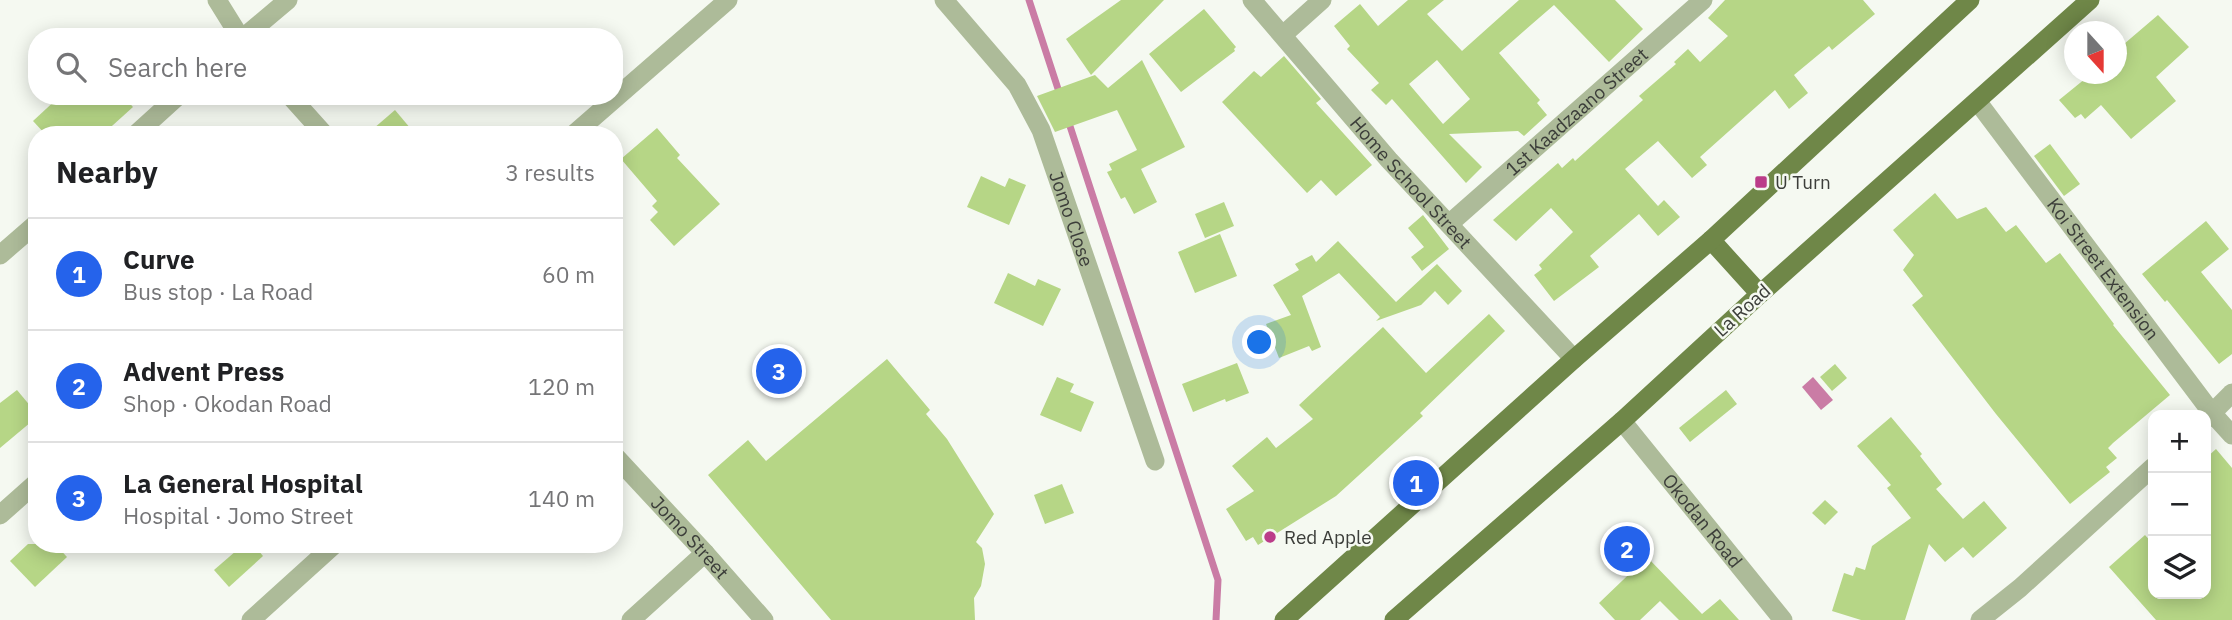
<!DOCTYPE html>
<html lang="en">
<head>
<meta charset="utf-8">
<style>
	:root { --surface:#fff; --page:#f6f6f6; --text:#202124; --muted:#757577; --line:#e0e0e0; --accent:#2563eb }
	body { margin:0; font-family:"IBM Plex Sans",sans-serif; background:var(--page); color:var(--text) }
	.controls { position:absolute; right:21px; bottom:21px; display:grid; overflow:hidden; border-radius:14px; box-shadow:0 4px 18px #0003 }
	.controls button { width:63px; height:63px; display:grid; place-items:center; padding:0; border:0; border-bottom:2px solid var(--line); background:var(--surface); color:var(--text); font:35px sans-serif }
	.compass { position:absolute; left:2064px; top:21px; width:63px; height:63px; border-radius:50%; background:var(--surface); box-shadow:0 4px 18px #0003; rotate:159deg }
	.you { position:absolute; left:1260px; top:343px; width:24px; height:24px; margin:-18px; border:5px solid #fff; border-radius:50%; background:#1a73e8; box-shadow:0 0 0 10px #1a73e833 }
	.badge { display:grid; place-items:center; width:46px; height:46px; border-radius:50%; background:var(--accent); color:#fff; font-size:23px; font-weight:700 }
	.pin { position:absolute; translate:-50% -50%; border:4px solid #fff; box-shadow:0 2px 7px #0006 }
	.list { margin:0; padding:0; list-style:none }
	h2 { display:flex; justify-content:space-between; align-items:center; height:91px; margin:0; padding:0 28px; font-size:30px }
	h2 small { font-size:23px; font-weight:400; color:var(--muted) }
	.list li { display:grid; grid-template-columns:46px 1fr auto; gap:21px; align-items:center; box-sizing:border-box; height:112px; padding:0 28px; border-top:2px solid var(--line) }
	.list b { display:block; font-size:26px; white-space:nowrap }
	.list p { margin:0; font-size:23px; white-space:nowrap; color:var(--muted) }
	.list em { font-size:23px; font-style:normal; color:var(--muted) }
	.icon { flex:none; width:38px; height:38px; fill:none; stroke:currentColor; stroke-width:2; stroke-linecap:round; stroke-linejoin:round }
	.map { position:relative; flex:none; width:2232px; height:620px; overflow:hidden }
	.search { position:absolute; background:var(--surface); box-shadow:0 4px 18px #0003; left:28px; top:28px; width:595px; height:77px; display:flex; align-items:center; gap:18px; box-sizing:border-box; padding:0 24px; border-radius:28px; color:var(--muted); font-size:26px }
	.panel { position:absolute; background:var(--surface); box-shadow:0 4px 18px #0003; left:28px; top:126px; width:595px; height:427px; border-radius:28px }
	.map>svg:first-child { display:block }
</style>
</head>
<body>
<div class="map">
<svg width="2232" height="620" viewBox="0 0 2232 620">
	<rect width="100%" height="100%" fill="#f5f9f1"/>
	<path fill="#ca7ca5" d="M1813 377 1833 400 1821 410 1802 387Z"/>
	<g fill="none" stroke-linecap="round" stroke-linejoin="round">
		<g stroke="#ca7ca5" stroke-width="7">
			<path d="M1029 0 1060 95"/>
			<path d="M1068 120 1218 580 1216 620"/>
		</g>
	</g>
	<g fill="#b6d686" fill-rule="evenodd">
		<path d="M1121 0H1164L1091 75 1066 39Z"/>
		<path d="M1408 0H1444L1427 14 1462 51 1519 0H1615L1643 29 1609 62 1554 5 1532 24 1499 53 1540 100 1537 103 1547 115 1524 136 1518 131 1449 134 1482 167 1466 183 1392 99 1386 105 1371 90 1379 83 1347 49 1350 46 1334 26 1360 4 1378 26ZM1437 60 1470 99 1443 124 1409 84Z"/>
		<path d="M1725 0H1863L1875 14 1832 50 1829 46 1794 75 1808 93 1789 109 1775 90 1700 157 1707 165 1692 178 1658 141 1625 169 1658 206 1664 200 1680 217 1658 236 1639 214 1590 256 1599 267 1554 301 1534 275 1542 269 1539 265 1573 232 1551 208 1516 241 1493 220 1558 163 1562 168 1573 158 1575 161 1643 100 1639 96 1676 64 1674 62 1688 49 1700 62 1728 36 1708 18Z"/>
		<path d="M1204 9 1236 47 1234 49 1235 51 1181 92 1149 54Z"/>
		<path d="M2158 15 2189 47 2156 77 2176 101 2131 139 2101 105 2085 119 2081 114 2075 118 2059 100 2091 74H2117V50Z"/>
		<path d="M1284 56 1321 99 1316 103 1372 165 1336 196 1321 180 1307 193 1222 102 1254 71 1261 77Z"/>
		<path d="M1142 60 1185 147 1141 169 1157 202 1134 214 1125 197 1121 199 1107 172 1112 170 1109 164 1137 150 1117 110 1055 132 1037 96 1095 75 1108 88Z"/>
		<path d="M60 96H123L133 107 102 135H46L33 121Z"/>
		<path d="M395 110 416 135H366Z"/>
		<path d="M657 128 680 155 677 158 720 204 674 246 650 220 658 212 652 206 657 201 621 159Z"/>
		<path d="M2050 144 2080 184 2064 196 2034 156Z"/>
		<path d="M981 176 1005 187 1009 178 1026 185 1009 225 967 207Z"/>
		<path d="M1935 193 1957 219 1986 207 2006 232 2016 225 2046 263 2060 253 2114 324 2113 325 2170 395 2113 443 2108 448 2117 458 2106 467 2110 472 2070 504 1996 414 1912 305 1923 296 1903 270 1914 255 1893 230Z"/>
		<path d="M1224 202 1234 226 1205 238 1195 214Z"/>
		<path d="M1423 215 1449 249 1422 271 1411 257 1424 247 1408 228Z"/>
		<path d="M2206 221 2229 249 2201 272 2232 310V354L2219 364 2167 300 2165 302 2142 274Z"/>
		<path d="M1220 234 1237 276 1195 293 1178 252Z"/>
		<path d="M1338 241 1396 302 1437 264 1462 291 1448 305 1435 291 1421 305 1376 321 1380 317 1339 273 1302 296 1321 347 1312 351 1309 346 1279 358 1266 324 1291 315 1273 285 1299 270 1295 264 1312 255 1316 262Z"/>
		<path d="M1008 273 1035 286 1038 279 1061 289 1043 326 994 303Z"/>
		<path d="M1489 314 1505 331 1420 413 1423 416 1369 466 1336 496 1258 545 1253 537 1246 541 1226 509 1254 491 1232 466 1267 437 1276 448 1313 419 1299 405 1383 327 1426 373Z"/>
		<path d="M887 359 930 410 926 414 947 439 994 514 976 542 982 548 985 564 981 586 974 598 975 620H831L708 475 748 440 766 461Z"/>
		<path d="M1237 363 1249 393 1226 402 1225 399 1193 412 1182 384Z"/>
		<path d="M1835 364 1847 378 1832 391 1820 377Z"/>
		<path d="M1057 377 1074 384 1070 392 1094 402 1081 432 1040 415Z"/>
		<path d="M17 390 37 414V417L0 448V403Z"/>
		<path d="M1726 390 1737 404 1690 442 1679 428Z"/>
		<path d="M1891 417 1922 454 1920 456 1942 484 1936 489 1963 519 1984 501 2007 528 1973 558 1963 547 1945 562 1929 544 1905 620H1861L1832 611 1844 573 1853 576 1856 567 1865 570 1872 546 1911 518 1887 488 1891 485 1857 446Z"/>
		<path d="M2216 449 2232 468V620H2156L2109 567 2145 535 2153 544V594H2206V458Z"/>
		<path d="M1062 484 1074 513 1045 524 1034 495Z"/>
		<path d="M1825 500 1838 512 1825 525 1812 513Z"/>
		<path d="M28 544H55L67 557 35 587 10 561Z"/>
		<path d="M244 544H253L263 556 229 587 214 570Z"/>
		<path d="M1647 557 1702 614 1720 599 1739 620H1679L1660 601 1640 620H1615L1599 603Z"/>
	</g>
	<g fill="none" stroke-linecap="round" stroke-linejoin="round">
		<g stroke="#adbb99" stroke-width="19">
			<path d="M217 0 240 37"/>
			<path id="s1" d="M944 0 1017 85 1041 130 1155 461"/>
			<path id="s2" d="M1252 0 1389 160 1574 359"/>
			<path d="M1283 35 1322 0"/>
			<path d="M244 37 288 0"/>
			<path d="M290 96 325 135"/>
			<path id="s3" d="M1977 101 2212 413 2232 435"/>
			<path d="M135 135 178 96"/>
			<path d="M573 135 728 0"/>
			<path id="s4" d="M1449 224 1703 0"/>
			<path d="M0 255 37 223"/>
			<path d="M2206 419 2232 393"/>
			<path id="s5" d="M1622 421 1783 620"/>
			<path id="s6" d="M614 455 705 553 764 620"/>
			<path d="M0 515 37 482"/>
			<path d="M251 620 335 544"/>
			<path d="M631 620 705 553"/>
			<path d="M1980 620 2020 588 2153 467"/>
		</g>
		<g stroke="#6f8748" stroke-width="19">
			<path d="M1711 240 1760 294"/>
			<path d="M1284 620 1574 359 1711 240 1970 0"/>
			<path d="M1394 620 1622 421 1760 294 2090 0"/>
		</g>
	</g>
	<g fill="#bb3c89" stroke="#f5f9f1" stroke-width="2.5">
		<rect x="1754" y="175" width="14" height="14" rx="3.5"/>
		<circle cx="1270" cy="537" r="7"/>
	</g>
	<g text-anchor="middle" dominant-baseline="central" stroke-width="5" stroke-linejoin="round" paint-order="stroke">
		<g font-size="19" fill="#3c3e3a" stroke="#f5f9f1">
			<text stroke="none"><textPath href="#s4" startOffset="170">1st Kaadzaano Street</textPath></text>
			<text stroke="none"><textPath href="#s2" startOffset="242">Home School Street</textPath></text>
			<text stroke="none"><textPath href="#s1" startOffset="257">Jomo Close</textPath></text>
			<text stroke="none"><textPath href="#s3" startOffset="210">Koi Street Extension</textPath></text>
			<text transform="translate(1742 310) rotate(-42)">La Road</text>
			<text stroke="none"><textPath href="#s5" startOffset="128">Okodan Road</textPath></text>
			<text stroke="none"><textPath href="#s6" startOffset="112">Jomo Street</textPath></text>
		</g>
		<g font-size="19" fill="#3c3e3a" stroke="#f5f9f1" text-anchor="start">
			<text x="1775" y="182">U Turn</text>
			<text x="1284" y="537">Red Apple</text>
		</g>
	</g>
</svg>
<div class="controls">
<button>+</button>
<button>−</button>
<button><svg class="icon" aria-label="layers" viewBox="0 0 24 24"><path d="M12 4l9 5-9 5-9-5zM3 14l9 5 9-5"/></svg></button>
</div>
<svg class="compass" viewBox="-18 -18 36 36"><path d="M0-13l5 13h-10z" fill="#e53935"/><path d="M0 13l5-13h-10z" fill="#757577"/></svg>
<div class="you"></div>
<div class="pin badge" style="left:1416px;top:483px">1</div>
<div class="pin badge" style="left:1627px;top:549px">2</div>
<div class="pin badge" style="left:779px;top:371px">3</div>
<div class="search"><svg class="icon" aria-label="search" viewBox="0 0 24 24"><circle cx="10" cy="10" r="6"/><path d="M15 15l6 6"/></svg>Search here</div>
<section class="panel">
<h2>Nearby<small>3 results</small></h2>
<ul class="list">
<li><span class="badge">1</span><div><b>Curve</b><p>Bus stop · La Road</p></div><em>60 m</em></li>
<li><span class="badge">2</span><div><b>Advent Press</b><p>Shop · Okodan Road</p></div><em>120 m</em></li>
<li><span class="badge">3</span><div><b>La General Hospital</b><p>Hospital · Jomo Street</p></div><em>140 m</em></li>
</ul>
</section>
</div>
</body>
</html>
